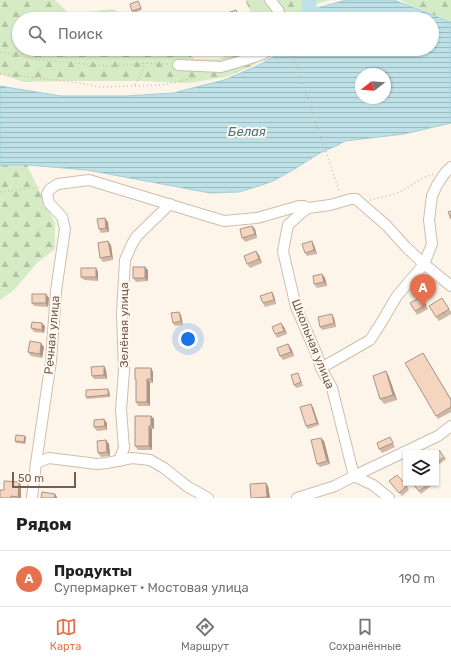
<!DOCTYPE html>
<html lang="ru">
<head>
<meta charset="utf-8">
<style>
	:root { --surface:#fff; --page:#f6f6f6; --text:#202124; --muted:#757577; --line:#e0e0e0; --accent:#e7714e }
	body { margin:0; font-family:Rubik,sans-serif; background:var(--page); color:var(--text) }
	.controls { position:absolute; right:12px; bottom:12px; display:grid; overflow:hidden; border-radius:0px; box-shadow:0 1px 3px #0004 }
	.controls button { width:36px; height:36px; display:grid; place-items:center; padding:0; border:0; border-bottom:1px solid var(--line); background:var(--surface); color:var(--text); font:20px sans-serif }
	.compass { position:absolute; left:355px; top:68px; width:36px; height:36px; border-radius:50%; background:var(--surface); box-shadow:0 1px 3px #0004; rotate:253deg }
	.scale { position:absolute; left:12px; bottom:10px; width:64px; box-sizing:border-box; padding-left:4px; border:2px solid #785c4c; border-top:0; font-size:11px; line-height:14px; white-space:nowrap; color:#785c4c; -webkit-text-stroke:3px #fff9f0; paint-order:stroke }
	.you { position:absolute; left:188px; top:339px; width:14px; height:14px; margin:-10px; border:3px solid #fff; border-radius:50%; background:#1a73e8; box-shadow:0 0 0 6px #1a73e833 }
	.badge { display:grid; place-items:center; width:26px; height:26px; border-radius:50%; background:var(--accent); color:#fff; font-size:13px; font-weight:700 }
	.pin { position:absolute; translate:-50% -33px; filter:drop-shadow(0 1px 2px #0008) }
	.pin::after { content:''; position:absolute; top:21px; width:14px; height:12px; background:inherit; clip-path:polygon(0 0,100% 0,50% 100%) }
	.list { margin:0; padding:0; list-style:none }
	h2 { display:flex; justify-content:space-between; align-items:center; height:52px; margin:0; padding:0 16px; font-size:17px }
	h2 small { font-size:13px; font-weight:400; color:var(--muted) }
	.list li { display:grid; grid-template-columns:26px 1fr auto; gap:12px; align-items:center; box-sizing:border-box; height:56px; padding:0 16px; border-top:1px solid var(--line) }
	.list b { display:block; font-size:15px; white-space:nowrap }
	.list p { margin:0; font-size:13px; white-space:nowrap; color:var(--muted) }
	.list em { font-size:13px; font-style:normal; color:var(--muted) }
	.icon { flex:none; width:22px; height:22px; fill:none; stroke:currentColor; stroke-width:2; stroke-linecap:round; stroke-linejoin:round }
	.map { position:relative; flex:none; width:451px; height:498px; overflow:hidden }
	.search { position:absolute; background:var(--surface); box-shadow:0 1px 3px #0004; left:12px; right:12px; top:12px; height:44px; display:flex; align-items:center; gap:10px; box-sizing:border-box; padding:0 14px; border-radius:22px; color:var(--muted); font-size:15px }
	.sheet { height:108px; background:var(--surface) }
	nav { display:flex; justify-content:space-around; align-items:center; box-sizing:border-box; height:56px; border-top:1px solid var(--line); background:var(--surface); font-size:11px; color:var(--muted) }
	nav a { display:grid; justify-items:center; gap:2px }
	nav .on { color:var(--accent) }
	.map>svg:first-child { display:block }
</style>
</head>
<body>
<div class="map">
<svg width="451" height="498" viewBox="0 0 451 498">
	<defs>
		<pattern id="forest-firs" width="22" height="20" patternUnits="userSpaceOnUse"><rect width="22" height="20" fill="#d5ebc6"/><path d="M5 1l3.5 6h-7zM16 11l3.5 6h-7z" fill="#b2c2a3"/></pattern>
		<pattern id="water-rules" width="6" height="5" patternUnits="userSpaceOnUse"><rect width="6" height="5" fill="#bde1e7"/><path d="M0 2.5h6" fill="none" stroke="#9ebabd"/></pattern>
	</defs>
	<rect width="100%" height="100%" fill="#fdf5e9"/>
	<path fill="#d5ebc6" d="M261 0H275L279 19H266Z"/>
	<g fill="url(#forest-firs)">
		<path d="M0 0H55L70 14 113 9 131 19H19V49H181L195 59H219L241 49H285L283 52 269 57 248 68 225 77 190 83 140 81H67L24 82 0 74Z"/>
		<path d="M245 0H261L266 19H254Z"/>
		<path d="M275 0H330L316 4 298 14 296 19H279Z"/>
		<path d="M400 0H451V21L409 5Z"/>
		<path d="M0 165H27L55 223V249L37 263 14 290 0 300Z"/>
	</g>
	<path fill="url(#water-rules)" stroke="#a3d0d9" fill-rule="evenodd" d="M346 0H394L451 22V123L404 134 345 141 338 145 320 153 293 170 273 181 259 186 239 192 210 193 87 170 27 165H0V86L61 96H126L173 93 224 80 257 66 275 56 286 49H432V19H300L317 8ZM361 74H385V98H361Z"/>
	<g fill="none" stroke-linecap="round" stroke-linejoin="round">
		<path stroke="#bde1e7" stroke-width="15" d="M309 0 310 19"/>
		<g stroke="#cfbdae" stroke-width="12">
			<g id="minor">
				<path d="M270 0 278 10 281 19"/>
				<path d="M178 65 221 67 245 60 263 54 270 49"/>
				<path d="M321 368 370 340 381 323 397 296 424 264 432 244 429 220 432 196 437 185 445 173 451 167"/>
				<path d="M119 461 124 448 121 410 124 371 122 314 125 260 132 244 137 236 170 204"/>
				<path d="M36 463 49 458 97 464 107 463 132 458 150 460 164 468 188 487 208 498"/>
				<path d="M32 498 36 463 51 361 56 291 65 229 62 217 49 203 47 194 50 189 58 184 89 180 224 221 257 218 299 206H304L308 208"/>
				<path d="M297 498 335 486 354 476 438 436 451 426"/>
				<path d="M389 498 373 485 354 476 332 388 321 368 317 355 296 307 283 251 288 225 300 214 308 208 330 205 351 199H356L386 225 406 247 424 264 451 286"/>
			</g>
		</g>
		<g stroke="#d8b8a3" stroke-width="1.5" stroke-dasharray="1 3" stroke-linecap="butt">
			<path d="M291 49 340 193"/>
			<path d="M0 52 41 60 110 66 146 63 169 64"/>
			<path d="M0 74 81 83 99 87 162 85 194 78 196 75"/>
			<path d="M135 85 146 63"/>
			<path d="M0 192 40 187"/>
			<path d="M370 200 379 198 394 194 404 190 421 179 433 174"/>
		</g>
		<use href="#minor" stroke="#fff" stroke-width="10"/>
	</g>
	<g fill="#d1b7a5">
		<path d="M138 1 142 10 134 13 132 11Z"/>
		<path d="M198 49H224L207 54 208 55 201 56 198 53Z"/>
		<path d="M108 222 109 232 101 233 99 229Z"/>
		<path d="M252 226 255 229 257 238 245 242 242 238Z"/>
		<path d="M111 245 113 260 103 262 100 258Z"/>
		<path d="M314 245 317 254 307 256 305 253Z"/>
		<path d="M259 255 262 263 250 268 247 264Z"/>
		<path d="M96 268 98 272V281L84 280 81 277Z"/>
		<path d="M148 270V281L136 282 133 278Z"/>
		<path d="M322 274 325 278 327 286 317 288 314 284Z"/>
		<path d="M272 292 274 296 276 304 265 307 263 303Z"/>
		<path d="M49 298 48 307 34 306 32 303Z"/>
		<path d="M442 298 451 312V314L446 317 445 316 446 317 439 321 436 317Z"/>
		<path d="M424 301 428 309 417 315 415 311Z"/>
		<path d="M181 315 183 325 175 326 173 323Z"/>
		<path d="M334 318 336 327 322 330 320 327Z"/>
		<path d="M45 326 44 333 34 332 31 328Z"/>
		<path d="M284 327 287 334 277 338 275 334Z"/>
		<path d="M44 347 42 358 31 356 28 352Z"/>
		<path d="M291 348 294 356 283 360 280 356Z"/>
		<path d="M423 353 451 399V412L438 419 436 416Z"/>
		<path d="M104 366 106 370 107 379H94L92 376Z"/>
		<path d="M151 368 153 372V383H150V406H138L136 402V381L135 379Z"/>
		<path d="M386 371 389 377 397 400 384 404 380 399Z"/>
		<path d="M300 377 303 386 296 388 294 385Z"/>
		<path d="M109 391 110 397 87 399 86 397Z"/>
		<path d="M313 407 319 425 308 429 306 426Z"/>
		<path d="M151 416 154 419V429H152V450H138L135 446Z"/>
		<path d="M107 423V430L97 431 94 427Z"/>
		<path d="M25 436 26 438 25 444 16 443 15 441Z"/>
		<path d="M390 437 395 447 382 453 379 449Z"/>
		<path d="M324 441 330 464 320 467 317 464Z"/>
		<path d="M109 444 110 456 101 457 98 453Z"/>
		<path d="M439 450 446 459 436 467V453Z"/>
		<path d="M389 481 407 486 409 490 402 496Z"/>
		<path d="M415 483H435L421 494 413 484Z"/>
		<path d="M21 485V498H0Z"/>
		<path d="M268 486 270 498H251Z"/>
	</g>
	<g fill="#aa9586">
		<path d="M236 10 238 13 240 19H239Z"/>
		<path d="M105 218 108 222 109 232 106 228Z"/>
		<path d="M252 226 255 229 257 238 255 234Z"/>
		<path d="M108 241 111 245 113 260 111 256Z"/>
		<path d="M312 241 314 245 317 254 314 250Z"/>
		<path d="M256 251 259 255 262 263 259 259Z"/>
		<path d="M145 267 148 270V281L145 278Z"/>
		<path d="M96 268 98 272V281L96 277Z"/>
		<path d="M322 274 325 278 327 286 324 282Z"/>
		<path d="M272 292 274 296 276 304 274 300Z"/>
		<path d="M46 294 49 298 48 307 46 303Z"/>
		<path d="M179 312 181 315 183 325 181 321Z"/>
		<path d="M332 314 334 318 336 327 334 323Z"/>
		<path d="M42 323 45 326 44 333 42 330Z"/>
		<path d="M281 323 284 327 287 334 284 331Z"/>
		<path d="M41 343 44 347 42 358 40 354Z"/>
		<path d="M288 344 291 348 294 356 291 352Z"/>
		<path d="M104 366 106 370 107 379 104 375Z"/>
		<path d="M151 368 153 372V383L151 379Z"/>
		<path d="M386 371 389 377 397 400 393 395Z"/>
		<path d="M147 379 150 383V406L147 402Z"/>
		<path d="M108 389 109 391 110 397 108 395Z"/>
		<path d="M311 404 313 407 319 425 317 423Z"/>
		<path d="M151 416 154 419V429L151 426Z"/>
		<path d="M104 419 107 423V430L105 426Z"/>
		<path d="M149 426 152 429V450L149 446Z"/>
		<path d="M25 436 26 438 25 444 24 442Z"/>
		<path d="M321 438 324 441 330 464 327 461Z"/>
		<path d="M106 440 109 444 110 456 107 452Z"/>
		<path d="M19 482 21 485V498H19L18 497Z"/>
		<path d="M266 483 268 486 270 498H268L267 497Z"/>
		<path d="M55 494 57 497V498H54Z"/>
	</g>
	<g fill="#f3d5c0" stroke="#aa9586">
		<path d="M138 1 141 8 132 11 130 4Z"/>
		<path d="M236 10 239 19H198L197 17 205 15 206 18 218 13 219 16Z"/>
		<path d="M175 15 176 19H168L167 17Z"/>
		<path d="M198 49H210L205 50V52L198 53Z"/>
		<path d="M451 211V219L448 212Z"/>
		<path d="M105 218 106 228 99 229 97 219Z"/>
		<path d="M252 226 255 234 242 238 240 229Z"/>
		<path d="M108 241 111 256 100 258 98 243Z"/>
		<path d="M312 241 314 250 305 253 302 244Z"/>
		<path d="M256 251 259 259 247 264 244 256Z"/>
		<rect x="133" y="267" width="12" height="11"/>
		<rect x="81" y="268" width="15" height="9"/>
		<path d="M322 274 324 282 314 284 313 276Z"/>
		<path d="M272 292 274 300 263 303 260 296Z"/>
		<rect x="32" y="294" width="14" height="9"/>
		<path d="M421 297 426 305 415 311 410 303Z"/>
		<path d="M442 298 449 309 443 313V312V313L436 317 429 306Z"/>
		<path d="M179 312 181 321 173 323 171 313Z"/>
		<path d="M332 314 334 323 320 327 318 317Z"/>
		<path d="M32 322 42 323V330L31 328Z"/>
		<path d="M281 323 284 331 275 334 272 327Z"/>
		<path d="M30 341 41 343 40 354 28 352Z"/>
		<path d="M288 344 291 352 280 356 277 348Z"/>
		<path d="M423 353 451 400V407L436 416 405 363Z"/>
		<path d="M104 366V375L92 376 91 367Z"/>
		<path d="M135 368H151V379H147V402H136V379H135Z"/>
		<path d="M386 371 393 395 380 399 373 376Z"/>
		<path d="M298 373 301 382 294 385 291 375Z"/>
		<path d="M108 389V395L86 397V390Z"/>
		<path d="M311 404 317 423 306 426 300 407Z"/>
		<path d="M135 416H151V426H149V446H135Z"/>
		<path d="M104 419 105 426 94 427V420Z"/>
		<path d="M16 435 25 436 24 442 15 441Z"/>
		<path d="M390 437 393 443 379 449 377 443Z"/>
		<path d="M321 438 327 461 317 464 311 440Z"/>
		<path d="M106 440 107 452 98 453 97 441Z"/>
		<path d="M439 450 444 457 436 463V453H435Z"/>
		<path d="M397 475 407 486 399 493 389 481Z"/>
		<path d="M4 481 19 482 18 497 11 496 10 498H0V490H4Z"/>
		<path d="M266 483 267 497 251 498 250 484Z"/>
		<path d="M415 483H430L419 491 413 484Z"/>
		<path d="M42 492 55 494 54 498H41Z"/>
	</g>
	<g text-anchor="middle" dominant-baseline="central" stroke-width="4" stroke-linejoin="round" paint-order="stroke">
		<g font-size="12" fill="#785c4c" stroke="#fff9f0">
			<text transform="translate(124 325) rotate(-90)">Зелёная улица</text>
			<text transform="translate(52 335) rotate(-85)">Речная улица</text>
			<text transform="translate(313 344) rotate(68)">Школьная улица</text>
		</g>
		<g font-size="13" font-style="italic" fill="#427884" stroke="#fff9f0">
			<text x="247" y="131">Белая</text>
		</g>
	</g>
</svg>
<div class="controls">
<button><svg class="icon" aria-label="layers" viewBox="0 0 24 24"><path d="M12 4l9 5-9 5-9-5zM3 14l9 5 9-5"/></svg></button>
</div>
<svg class="compass" viewBox="-18 -18 36 36"><path d="M0-13l5 13h-10z" fill="#e53935"/><path d="M0 13l5-13h-10z" fill="#757577"/></svg>
<div class="scale">50 m</div>
<div class="you"></div>
<div class="pin badge" style="left:423px;top:307px">A</div>
<div class="search"><svg class="icon" aria-label="search" viewBox="0 0 24 24"><circle cx="10" cy="10" r="6"/><path d="M15 15l6 6"/></svg>Поиск</div>
</div>
<section class="sheet">
<h2>Рядом<small></small></h2>
<ul class="list">
<li><span class="badge">A</span><div><b>Продукты</b><p>Супермаркет · Мостовая улица</p></div><em>190 m</em></li>
</ul>
</section>
<nav>
<a class="on"><svg class="icon" aria-label="map" viewBox="0 0 24 24"><path d="M3 6l6-2 6 2 6-2v14l-6 2-6-2-6 2zM9 4v14M15 6v14"/></svg>Карта</a>
<a><svg class="icon" aria-label="directions" viewBox="0 0 24 24"><path d="M12 3l9 9-9 9-9-9zM9 14v-3h6M13 9l2 2-2 2"/></svg>Маршрут</a>
<a><svg class="icon" aria-label="saved" viewBox="0 0 24 24"><path d="M7 4h10v16l-5-4-5 4z"/></svg>Сохранённые</a>
</nav>
</body>
</html>
